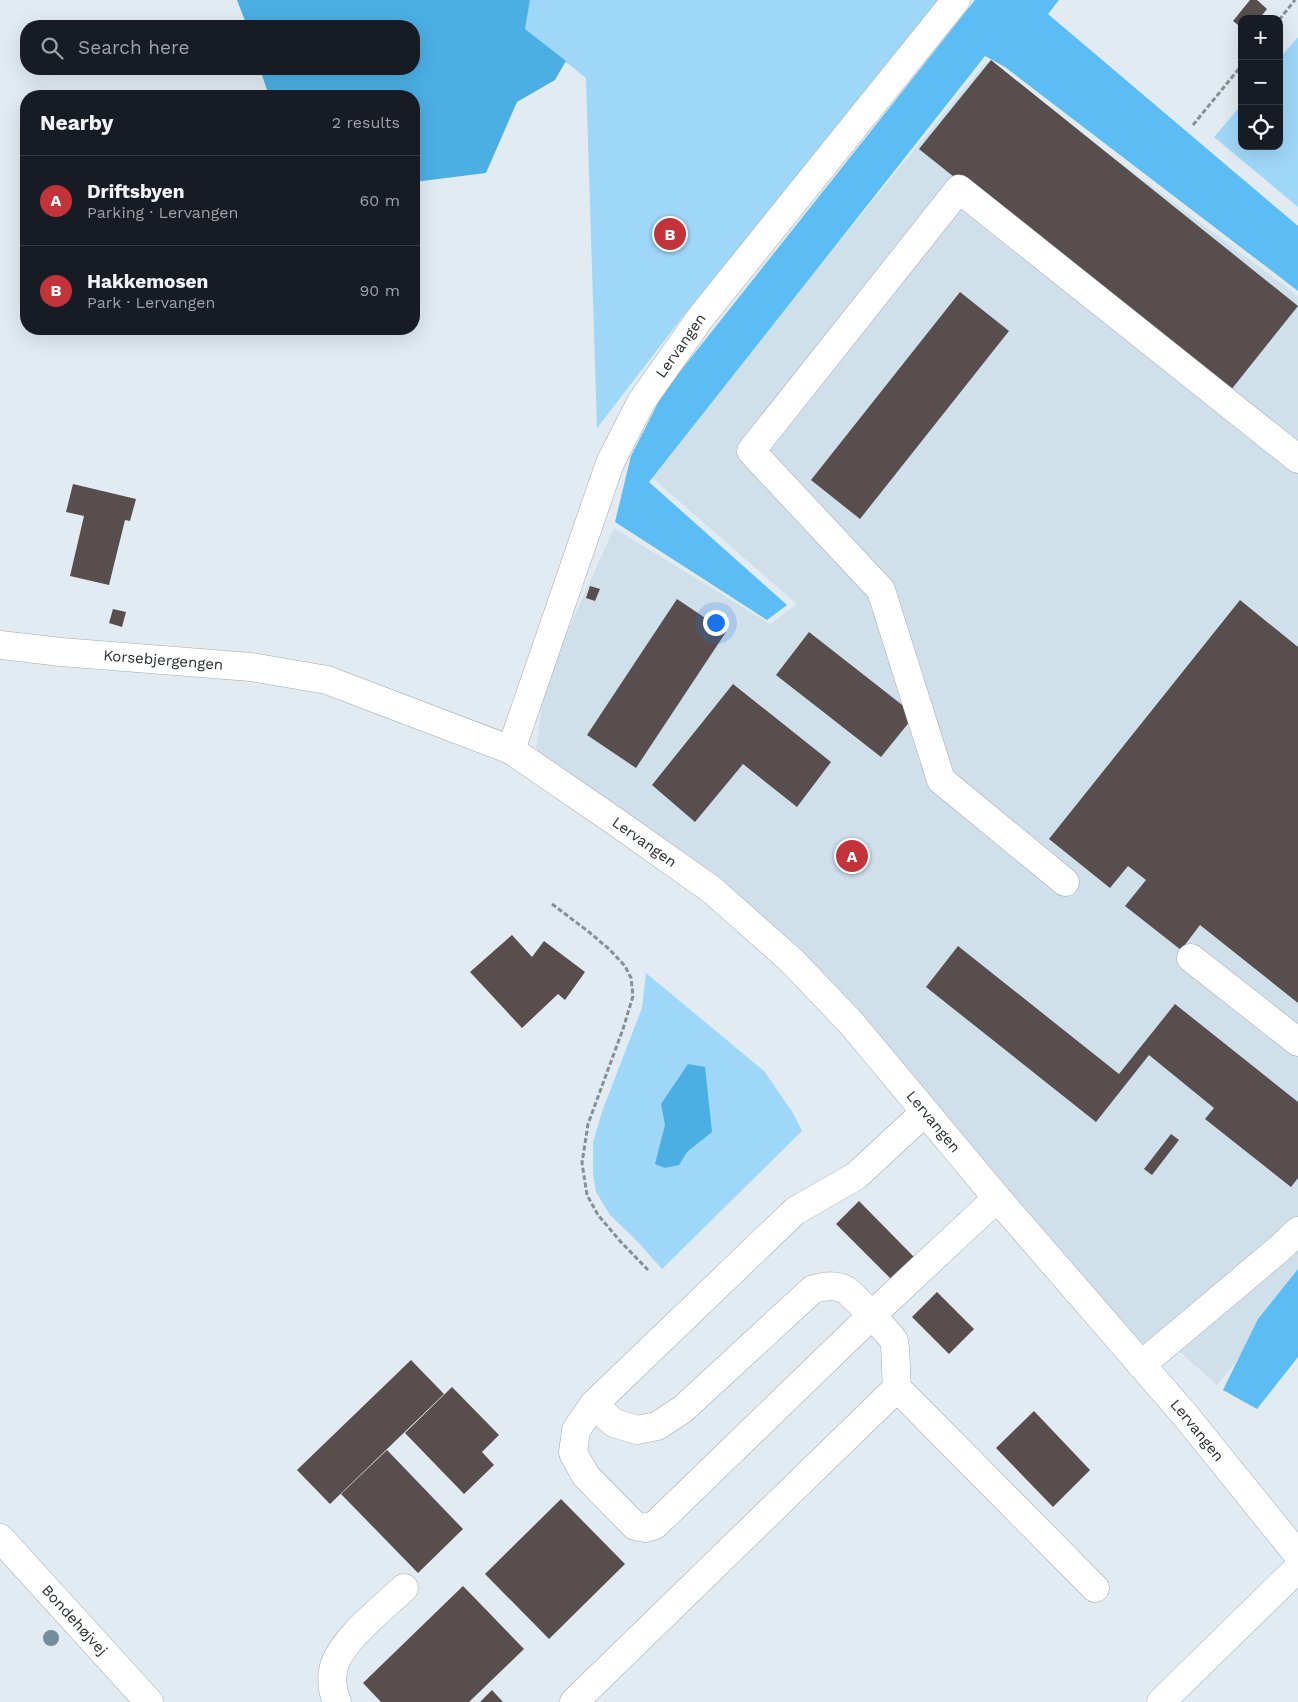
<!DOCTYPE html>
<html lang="en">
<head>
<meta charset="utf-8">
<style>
	:root { --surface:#171b24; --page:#20242c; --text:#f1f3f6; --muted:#9ea1a6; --line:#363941; --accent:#c2333a }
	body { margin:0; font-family:"Work Sans",sans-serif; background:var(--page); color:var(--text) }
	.controls { position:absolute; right:15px; top:15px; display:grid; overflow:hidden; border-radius:10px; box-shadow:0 5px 20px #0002 }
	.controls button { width:45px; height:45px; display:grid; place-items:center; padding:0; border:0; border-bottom:1px solid var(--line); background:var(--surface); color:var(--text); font:25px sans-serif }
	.you { position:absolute; left:715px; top:622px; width:18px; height:18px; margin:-12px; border:4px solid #fff; border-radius:50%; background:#1a73e8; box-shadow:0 0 0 8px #1a73e833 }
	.badge { display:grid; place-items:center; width:32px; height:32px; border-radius:50%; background:var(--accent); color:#fff; font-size:16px; font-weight:700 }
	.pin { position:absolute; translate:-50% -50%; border:2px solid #fff; box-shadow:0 1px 5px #0006 }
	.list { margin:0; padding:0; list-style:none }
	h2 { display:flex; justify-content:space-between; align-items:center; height:65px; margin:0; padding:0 20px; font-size:21px }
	h2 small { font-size:16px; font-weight:400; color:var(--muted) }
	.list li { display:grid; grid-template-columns:32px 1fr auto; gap:15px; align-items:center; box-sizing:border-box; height:90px; padding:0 20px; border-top:1px solid var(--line) }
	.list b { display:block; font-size:19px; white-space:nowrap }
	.list p { margin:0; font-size:16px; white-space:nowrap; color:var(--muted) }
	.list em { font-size:16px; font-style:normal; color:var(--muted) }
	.icon { flex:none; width:28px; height:28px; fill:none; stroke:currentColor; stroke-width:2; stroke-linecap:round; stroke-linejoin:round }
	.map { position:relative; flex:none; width:1298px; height:1702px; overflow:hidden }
	.search { position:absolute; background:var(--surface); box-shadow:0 5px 20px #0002; left:20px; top:20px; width:400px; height:55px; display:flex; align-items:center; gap:12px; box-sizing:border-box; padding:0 18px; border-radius:20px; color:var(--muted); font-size:19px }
	.panel { position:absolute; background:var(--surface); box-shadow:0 5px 20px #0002; left:20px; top:90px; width:400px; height:245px; border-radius:20px }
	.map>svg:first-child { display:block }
</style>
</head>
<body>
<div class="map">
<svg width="1298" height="1702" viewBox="0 0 1298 1702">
	<rect width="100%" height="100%" fill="#e1ebf1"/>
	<path fill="#d0e0eb" d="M986 62 1298 296V1285L1217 1385 1180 1352 1162 1367 906 1076 873 1030 551 771 536 747 546 679 614 528 770 624 797 604 649 475Z"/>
	<g fill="#9fd7f9">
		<path d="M530 0H938L681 319 597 428 586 78 524 29Z"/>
		<path d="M1298 37V207L1214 137 1242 104V146H1279V59Z"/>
		<path d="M646 973 764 1071 793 1113 802 1131 662 1269 637 1241 610 1215 596 1192 593 1174V1142L603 1109 642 1008Z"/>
	</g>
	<g fill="#5bbdf4">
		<path d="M975 0H1059L1048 14 1298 226V291L1005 67 985 56 649 482 787 605 767 620 615 522 631 456 663 393Z"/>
		<path d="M1298 1269V1357L1257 1409 1223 1390 1258 1319Z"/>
	</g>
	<g fill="#4bafe4">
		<path d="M237 0H530L525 29 566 61 555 80 517 102 486 173 414 182V96H269L260 69H414V26H247Z"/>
		<path d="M688 1064 705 1067 712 1132 687 1152 679 1165 665 1168 655 1164 665 1125 661 1104Z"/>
	</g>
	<g fill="#584e4d">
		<path d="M1250 0H1257L1267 9 1259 19H1242V28L1233 21Z"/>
		<path d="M991 60 1298 306 1227 395 919 149Z"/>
		<path d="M960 292 1009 331 860 519 811 480Z"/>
		<path d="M73 484 136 499 130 521 125 520 109 585 70 576 84 516 66 512Z"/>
		<path d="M590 586 600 589 595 601 586 598Z"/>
		<path d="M677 599 726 632 636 768 587 735Z"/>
		<path d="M1240 600 1298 647V1003L1200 925 1181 950 1125 906 1146 880 1128 866 1110 888 1049 839Z"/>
		<path d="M113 609 126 612 122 627 109 623Z"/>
		<path d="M809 632 915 715 881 757 776 675Z"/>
		<path d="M733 684 831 762 797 807 743 764 695 822 652 785Z"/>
		<path d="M512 935 532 957 544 941 585 972 565 1000 558 994 522 1028 470 972Z"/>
		<path d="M958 946 1119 1074 1175 1004 1298 1102V1178L1291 1187 1205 1119 1214 1108 1149 1055 1096 1122 926 987Z"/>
		<path d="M1171 1134 1179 1140 1152 1175 1144 1169Z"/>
		<path d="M859 1201 915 1258 892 1280 836 1224Z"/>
		<path d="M937 1292 974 1329 949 1354 912 1317Z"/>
		<path d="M411 1360 444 1394 330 1504 297 1470Z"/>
		<path d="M452 1387 499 1435 482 1452 494 1465 464 1494 405 1433Z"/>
		<path d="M1034 1411 1090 1470 1053 1507 996 1448Z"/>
		<path d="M387 1450 463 1529 418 1573 341 1494Z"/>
		<path d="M561 1499 625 1564 549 1639 485 1574Z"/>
		<path d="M463 1586 524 1649 469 1702H381L363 1683Z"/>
		<path d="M492 1690 503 1702H480Z"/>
	</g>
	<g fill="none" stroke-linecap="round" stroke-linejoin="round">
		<g stroke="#a1aab0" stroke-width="29">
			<g id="minor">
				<path id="s1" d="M0 645 61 652 251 667 327 680 511 750 616 822 712 890 792 961 852 1024 997 1198 1185 1415 1298 1555"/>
				<path id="s2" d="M511 750 610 463 641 402 701 317 956 0"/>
				<path d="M1065 882 941 780 881 590 751 451 959 189 1298 459"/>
				<path d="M1191 958 1298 1042"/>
				<path d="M925 1112 856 1176 795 1211 594 1404 576 1430 573 1453 586 1476 635 1526 645 1528 655 1525 872 1315 997 1198"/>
				<path d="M1141 1365 1279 1249 1298 1231"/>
				<path d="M594 1404 614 1423 637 1430 657 1426 683 1409 812 1290C823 1286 835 1284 846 1290 852 1294 891 1335 894 1341 896 1347 896 1379 897 1388"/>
				<path id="s3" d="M0 1538 149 1702"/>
				<path d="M337 1702C333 1692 331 1682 333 1671 337 1643 384 1607 404 1588"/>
				<path d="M574 1702 897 1388 1095 1588"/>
				<path d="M1161 1702 1298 1568"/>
			</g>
		</g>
		<g stroke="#878f93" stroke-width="3" stroke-dasharray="5 2.5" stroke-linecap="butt">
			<path d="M1279 20 1295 0"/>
			<path d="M1193 125 1242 65"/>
			<path d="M552 904 589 932 610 950 625 966 631 978 633 996 623 1029 588 1124 582 1163 587 1195 598 1215 620 1241 648 1270"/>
		</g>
		<use href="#minor" stroke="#fff" stroke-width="28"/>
	</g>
	<circle fill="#728e9d" cx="51" cy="1638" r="8"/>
	<g text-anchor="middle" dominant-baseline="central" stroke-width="5" stroke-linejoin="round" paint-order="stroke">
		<g font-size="15" fill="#272b2d" stroke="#fff">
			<text stroke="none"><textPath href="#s2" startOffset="441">Lervangen</textPath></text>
			<text stroke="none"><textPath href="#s1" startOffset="164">Korsebjergengen</textPath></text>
			<text stroke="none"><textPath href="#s1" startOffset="688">Lervangen</textPath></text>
			<text stroke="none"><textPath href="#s1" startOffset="1092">Lervangen</textPath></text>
			<text stroke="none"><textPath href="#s1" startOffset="1498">Lervangen</textPath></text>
			<text stroke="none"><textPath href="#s3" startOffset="111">Bondehøjvej</textPath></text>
		</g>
	</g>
</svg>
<div class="controls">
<button>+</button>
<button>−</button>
<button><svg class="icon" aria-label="locate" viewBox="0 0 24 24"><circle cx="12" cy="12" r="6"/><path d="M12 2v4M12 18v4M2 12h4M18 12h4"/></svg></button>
</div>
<div class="you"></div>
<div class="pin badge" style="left:852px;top:856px">A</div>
<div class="pin badge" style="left:670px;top:234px">B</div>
<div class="search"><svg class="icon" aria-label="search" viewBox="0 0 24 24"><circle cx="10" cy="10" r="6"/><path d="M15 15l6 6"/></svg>Search here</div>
<section class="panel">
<h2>Nearby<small>2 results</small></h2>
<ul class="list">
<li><span class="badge">A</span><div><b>Driftsbyen</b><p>Parking · Lervangen</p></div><em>60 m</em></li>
<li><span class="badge">B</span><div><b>Hakkemosen</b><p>Park · Lervangen</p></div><em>90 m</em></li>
</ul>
</section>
</div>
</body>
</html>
